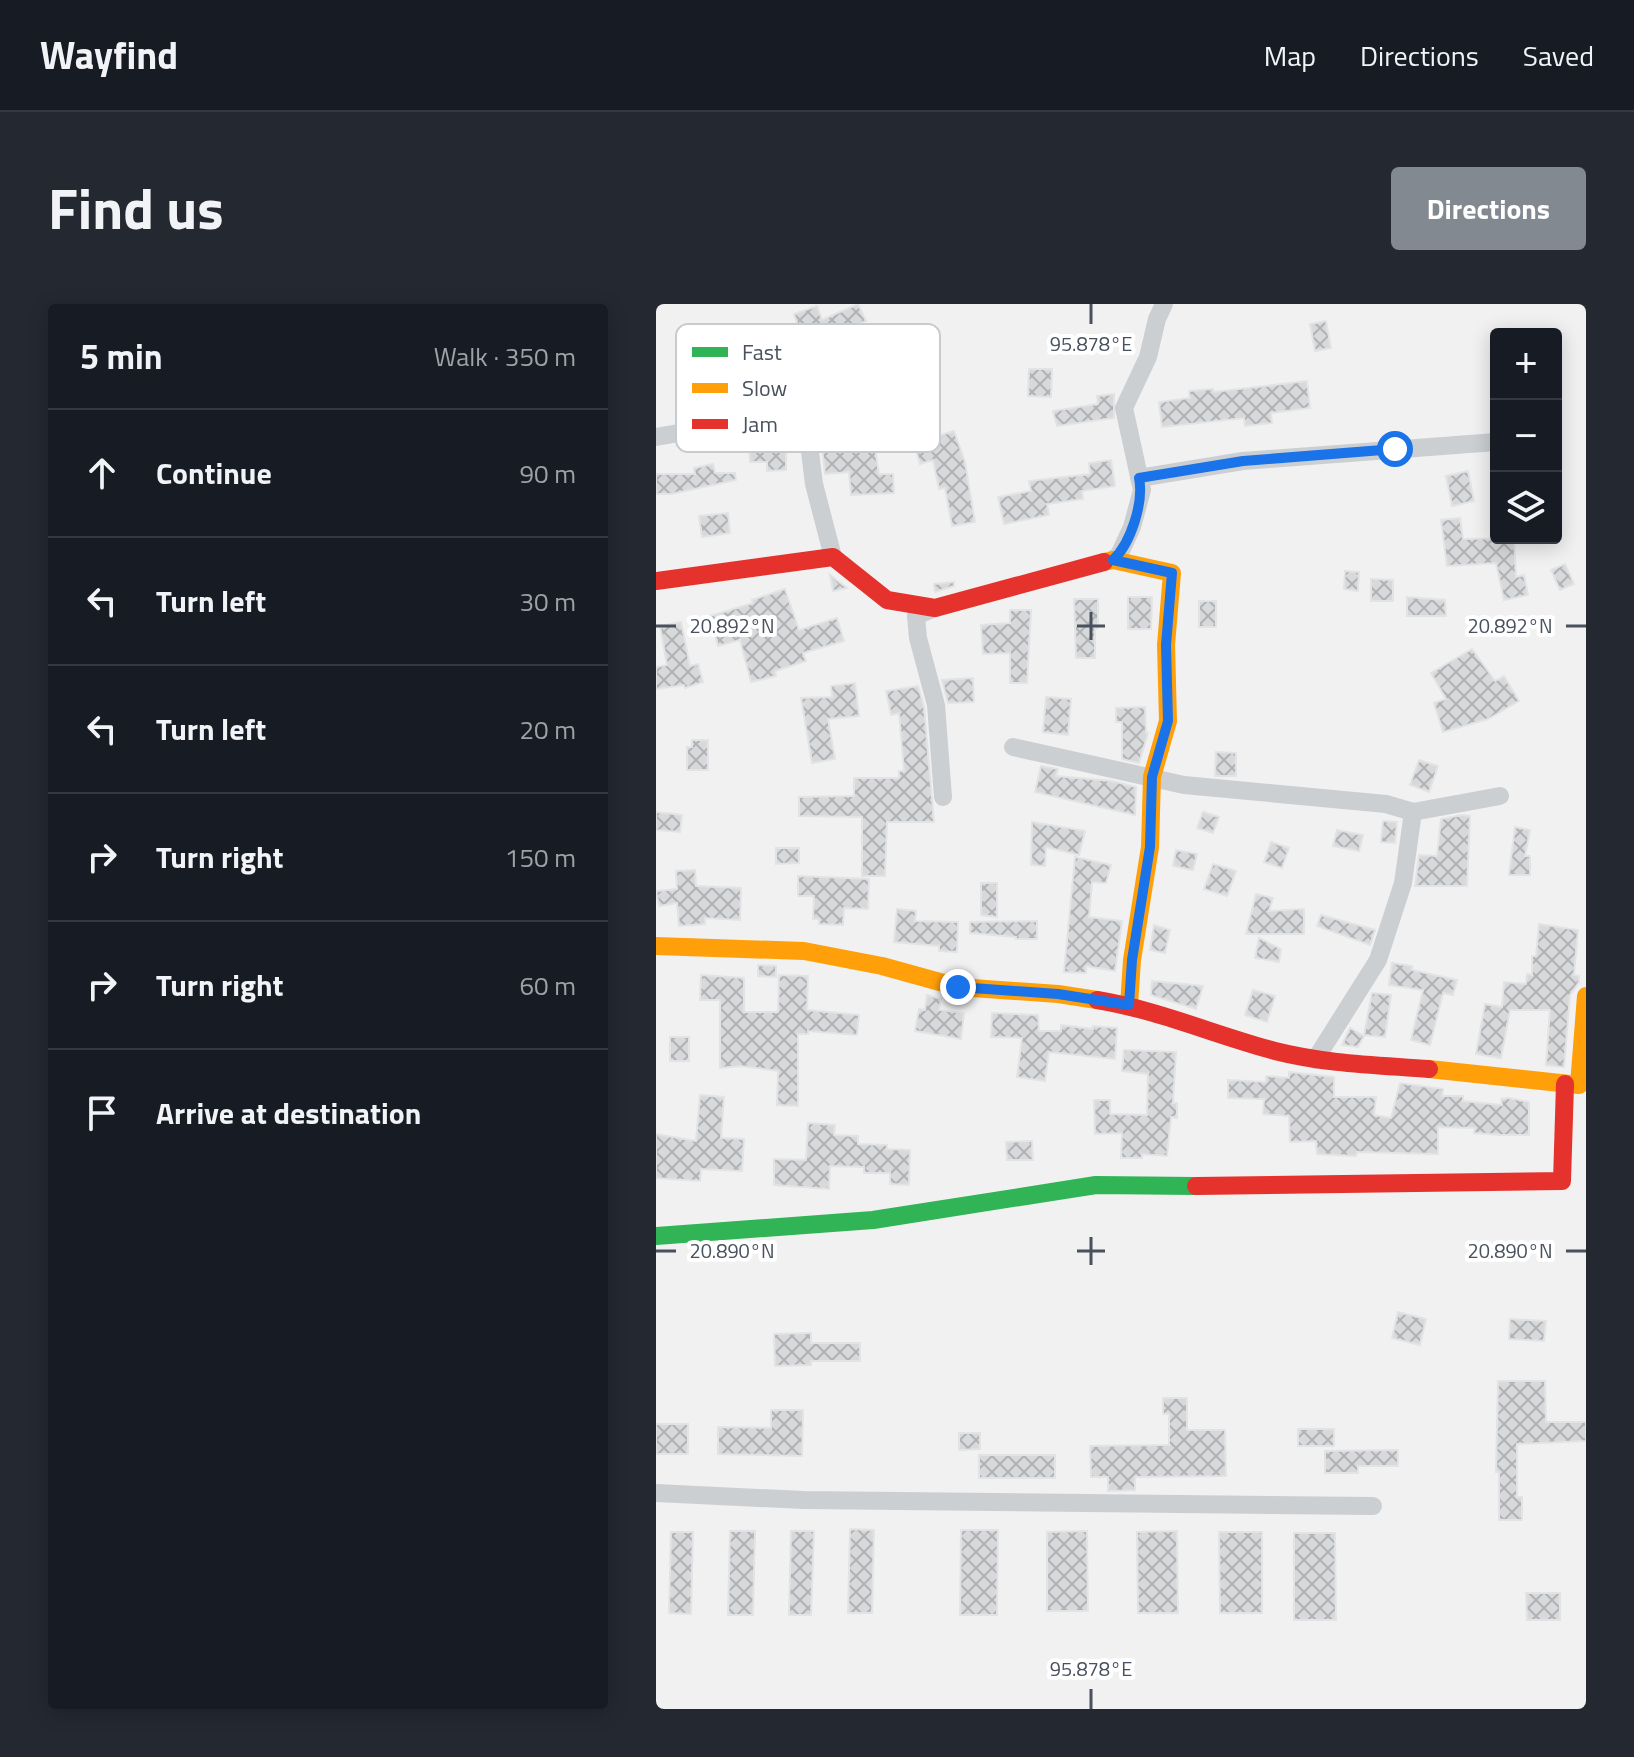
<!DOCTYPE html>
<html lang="en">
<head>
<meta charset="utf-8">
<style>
	:root { --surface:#171b24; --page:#242831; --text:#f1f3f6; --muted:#9ea1a6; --line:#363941; --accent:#838991 }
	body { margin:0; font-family:"Titillium Web",sans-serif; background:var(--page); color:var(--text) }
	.controls { position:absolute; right:24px; top:24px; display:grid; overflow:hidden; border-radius:8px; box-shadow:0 4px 20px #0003 }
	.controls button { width:72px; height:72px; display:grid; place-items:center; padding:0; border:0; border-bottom:2px solid var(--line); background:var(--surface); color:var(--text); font:40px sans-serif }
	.stop { position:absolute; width:24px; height:24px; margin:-18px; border:6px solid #1a73e8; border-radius:50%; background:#fff }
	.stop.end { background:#1a73e8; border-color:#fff; box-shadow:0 2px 8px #0008 }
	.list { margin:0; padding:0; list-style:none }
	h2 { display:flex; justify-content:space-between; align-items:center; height:104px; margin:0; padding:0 32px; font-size:34px }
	h2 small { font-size:26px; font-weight:400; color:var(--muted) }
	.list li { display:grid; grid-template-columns:52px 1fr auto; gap:24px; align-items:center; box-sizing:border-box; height:128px; padding:0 32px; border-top:2px solid var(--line) }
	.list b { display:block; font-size:30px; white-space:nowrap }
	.list em { font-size:26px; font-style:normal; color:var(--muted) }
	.icon { flex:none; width:44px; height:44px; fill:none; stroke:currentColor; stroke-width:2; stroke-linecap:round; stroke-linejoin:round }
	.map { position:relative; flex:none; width:930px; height:1405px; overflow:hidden; border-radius:8px }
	header { display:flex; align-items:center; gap:48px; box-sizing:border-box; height:112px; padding:0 40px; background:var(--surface); border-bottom:2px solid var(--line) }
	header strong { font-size:38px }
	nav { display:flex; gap:44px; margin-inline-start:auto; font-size:28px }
	.intro { display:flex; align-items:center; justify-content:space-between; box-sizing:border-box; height:192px; padding:0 48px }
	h1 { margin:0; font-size:56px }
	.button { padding:20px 36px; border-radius:8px; background:var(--accent); color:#fff; font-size:28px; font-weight:700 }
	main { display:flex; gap:48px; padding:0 48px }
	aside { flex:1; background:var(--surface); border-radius:8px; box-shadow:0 4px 20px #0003 }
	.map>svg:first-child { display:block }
</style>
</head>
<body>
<header>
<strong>Wayfind</strong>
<nav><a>Map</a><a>Directions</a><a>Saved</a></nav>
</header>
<div class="intro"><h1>Find us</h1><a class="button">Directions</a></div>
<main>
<aside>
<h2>5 min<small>Walk · 350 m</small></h2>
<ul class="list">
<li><svg class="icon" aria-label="ahead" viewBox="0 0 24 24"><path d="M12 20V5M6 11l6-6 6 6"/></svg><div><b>Continue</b></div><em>90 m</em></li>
<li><svg class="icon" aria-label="left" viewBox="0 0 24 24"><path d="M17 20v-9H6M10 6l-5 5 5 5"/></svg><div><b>Turn left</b></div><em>30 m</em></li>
<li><svg class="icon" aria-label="left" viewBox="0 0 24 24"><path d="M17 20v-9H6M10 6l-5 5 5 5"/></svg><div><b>Turn left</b></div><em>20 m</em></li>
<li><svg class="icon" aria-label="right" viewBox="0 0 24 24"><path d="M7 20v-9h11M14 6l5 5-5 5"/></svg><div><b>Turn right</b></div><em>150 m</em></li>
<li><svg class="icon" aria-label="right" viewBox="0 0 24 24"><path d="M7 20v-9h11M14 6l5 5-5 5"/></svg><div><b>Turn right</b></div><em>60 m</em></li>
<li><svg class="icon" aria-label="arrive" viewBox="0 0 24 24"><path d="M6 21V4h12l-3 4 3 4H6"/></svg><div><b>Arrive at destination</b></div></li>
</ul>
</aside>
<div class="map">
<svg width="930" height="1405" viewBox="0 0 930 1405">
	<defs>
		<pattern id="building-cross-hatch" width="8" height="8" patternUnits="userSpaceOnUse" patternTransform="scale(2)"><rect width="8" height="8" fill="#d8d9db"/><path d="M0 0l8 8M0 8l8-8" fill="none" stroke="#b1b2b5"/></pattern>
	</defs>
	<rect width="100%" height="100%" fill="#f1f1f1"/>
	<g fill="url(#building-cross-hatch)" stroke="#e2e3e4" stroke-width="2">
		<path d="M202 0 210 17 186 27 184 23 147 37 138 10 161 2 166 16Z"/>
		<path d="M670 17 675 44 659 47 654 20Z"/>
		<path d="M373 65H396L395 93 372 92Z"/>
		<path d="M651 77 654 104 615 109 616 119 589 122 588 114 506 123 503 98 534 94 533 87 557 85 558 88Z"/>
		<path d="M458 90V114L401 122 397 107 442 100 441 92Z"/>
		<path d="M216 125 223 170H237L238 189 195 191 193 168 169 170 165 135 194 132V128Z"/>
		<path d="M298 127 309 158 319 218 296 222 289 184 283 185 277 156 264 160 258 139Z"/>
		<path d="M93 141H130V166L111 167V158H94Z"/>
		<path d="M455 156 459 182 426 187 427 195 391 200 393 211 348 220 342 193 375 187 373 177 434 170 433 159Z"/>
		<path d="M57 160 59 169H79L80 176 15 190H0V170H39L38 164Z"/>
		<path d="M812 167 818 197 796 202 790 172Z"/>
		<path d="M72 209 74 229 46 233 43 212Z"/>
		<path d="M804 214 807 235 858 234 860 273 868 271 872 291 848 296 840 259 791 262 785 216Z"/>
		<path d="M909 260 918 280 904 286 895 266Z"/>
		<path d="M689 267 703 268 702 287 688 285Z"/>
		<path d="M174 271 191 284 177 287Z"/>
		<path d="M715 275 737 276V297H715Z"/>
		<path d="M298 278V282L279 288 278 280Z"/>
		<path d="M129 285 143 326 181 314 188 337 147 349 150 357 119 367 120 372 95 378 84 336 62 342 54 312 97 299 96 296Z"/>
		<path d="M472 293H496L495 325H472Z"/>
		<path d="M751 293 789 296 790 312H751Z"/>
		<path d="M418 295H442V324L439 325V354H420Z"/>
		<rect x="543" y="297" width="17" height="26"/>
		<path d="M354 306H375L371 379H354V349L327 350 325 321 354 319Z"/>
		<path d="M25 318 34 362 42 360 47 378 29 384 28 381 0 385V363L11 361 4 322Z"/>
		<path d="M816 345 839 377 848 372 863 397 832 415 787 428 778 399 790 395 775 369Z"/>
		<path d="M317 374 318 398 292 399 286 376Z"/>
		<path d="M199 379 203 412 172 415 179 455 156 459 145 394 176 393 175 382Z"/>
		<path d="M262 382 268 403 278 518H231L229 572H206V513L143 512V493L198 492V474H243V467H248L243 409 235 411 230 387Z"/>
		<path d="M390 393 415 395 412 431 387 428Z"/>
		<path d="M489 403 490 429H492L483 459 466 455V418H460V404Z"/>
		<path d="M36 436H52V466H31V443H36Z"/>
		<path d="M560 448 580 449V472H559Z"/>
		<path d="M763 456 782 462 773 488 754 481Z"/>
		<path d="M385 462 402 465 400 472 456 477 480 483 479 511 379 488Z"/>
		<path d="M0 508 26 511 24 528 0 526Z"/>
		<path d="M547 508 563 513 557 529 541 524Z"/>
		<path d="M806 511 814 512 811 582H759L763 551 781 552 785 515Z"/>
		<path d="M727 517 741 518 739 539 725 538Z"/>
		<path d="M376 518 429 527 423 551 390 543 389 562 375 561Z"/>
		<path d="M859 523 874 526 869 552H874V571H853Z"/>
		<path d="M681 526 707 531 703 547 677 542Z"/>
		<path d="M615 538 633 544 626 564 608 558Z"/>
		<path d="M120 544H143V559L120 560Z"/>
		<path d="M520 546 541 550 537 566 517 562Z"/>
		<path d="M419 553 455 561 450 579 436 578 433 613 466 617 459 667 430 662V669L408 668Z"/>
		<path d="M557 560 580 567 571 592 548 585Z"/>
		<path d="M39 566 40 582 85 584 84 616 49 614V620L23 622 21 599 3 602 0 587 21 585 20 567Z"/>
		<path d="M142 572 213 575 212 605 188 604 187 621 163 620V615H157L158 592H142Z"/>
		<path d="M325 579H341V613L325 611Z"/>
		<path d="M600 590 617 594 613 607 648 605V630H590Z"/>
		<path d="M241 605 260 607 259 617 302 618 301 648 283 647V642L238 638Z"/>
		<path d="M665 611 719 626 714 641 661 622Z"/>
		<path d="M381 617V635H360V633L314 629V618Z"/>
		<path d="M883 620 922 626 918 671 923 672V678L914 691 908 763 890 761 894 706H854L845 754 820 750 829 700 846 703 848 678 870 680 871 670 876 671V652H880Z"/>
		<path d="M498 621 514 626 509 649 494 646Z"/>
		<path d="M603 634 625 645 623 658 599 654Z"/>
		<path d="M736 659 756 662V666L801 676 797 691 787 689 774 741 755 736 767 686 733 681Z"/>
		<path d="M102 661 120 662V673L102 672Z"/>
		<path d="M45 671 88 674V708H122L123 671 152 672 151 706 203 711 201 731 152 727V730H142V802L121 801 122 767 85 762 64 764V696H44Z"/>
		<path d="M496 677 547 682 540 705 495 691Z"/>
		<path d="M597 686 619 692 611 718 589 711Z"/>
		<path d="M716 689 735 691 729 733 708 731Z"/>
		<path d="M271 691 285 695 283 706 308 709 305 735 259 727 263 705 269 706Z"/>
		<path d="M336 709 382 711 383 727H405V721L437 725V722L461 724 459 755 393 748 389 777 361 773 366 734 335 733Z"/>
		<path d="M694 724 708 732 702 743 686 741Z"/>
		<rect x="14" y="733" width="19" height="24"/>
		<path d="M468 746 520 748 517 799H521V814L515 813 511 852 486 850V854H465L466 829 439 830 438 796H454V810L491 811 492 770 466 767Z"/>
		<path d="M633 768 678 773V793H720L718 811 735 814 744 779 787 785 786 792H807V797L846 801 845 795 853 794 873 798V831H846L818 829 819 824 782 823V850L701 848 700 852 661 850 660 837 634 838 633 812 607 810 608 795 572 794V776L610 778V772L633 774Z"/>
		<path d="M44 791 68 793 65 834 88 835 86 867 45 865 44 877 0 874V830L40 837Z"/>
		<path d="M152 819 179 821 178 831 202 832V840L231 841V845L254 846 253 881 234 880V869H208V863L174 862 173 885 118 881V855L150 856Z"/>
		<path d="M376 837 377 856H351L350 838Z"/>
		<path d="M742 1008 770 1015 764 1041 736 1034Z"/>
		<path d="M854 1015 890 1017 888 1037 853 1035Z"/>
		<path d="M155 1029V1039H204V1057H155V1061L119 1062 118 1030Z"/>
		<path d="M842 1077H889L890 1118H930V1137L861 1140V1193H866V1216H843V1168H840Z"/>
		<path d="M507 1094H531V1126H569L570 1172 479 1173V1186L452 1187V1173H435L434 1142 513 1141V1110H507Z"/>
		<path d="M115 1106H147L146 1152 62 1150V1123L115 1124Z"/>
		<rect x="0" y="1120" width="32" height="30"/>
		<rect x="642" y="1125" width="36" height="17"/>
		<path d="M303 1129H324V1145L303 1146Z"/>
		<path d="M742 1146V1162H702V1169H669V1147Z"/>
		<rect x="323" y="1151" width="76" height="23"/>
		<path d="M194 1225 218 1226 216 1309H192Z"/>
		<path d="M305 1226H342L341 1311H304Z"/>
		<path d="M74 1227H99L97 1311H72Z"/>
		<path d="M135 1227H158L155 1311H133Z"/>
		<path d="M431 1227 432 1307H391V1228Z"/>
		<path d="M521 1227 522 1309H482L481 1228Z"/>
		<path d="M15 1228H37L35 1310 13 1309Z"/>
		<path d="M563 1228H606V1309H564Z"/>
		<path d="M638 1229H679L680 1316H638Z"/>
		<path d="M870 1289H904V1316H871Z"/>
	</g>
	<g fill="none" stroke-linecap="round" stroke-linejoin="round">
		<g stroke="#cccfd2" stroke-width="18">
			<path d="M0 133 41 126 134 128 153 140 158 180 177 253"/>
			<path d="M483 174 587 157 840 138"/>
			<path d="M457 256 463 251 476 223 486 186 468 104 492 53 501 15 508 0"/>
			<path d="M279 304 260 312 262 334 280 401 287 493"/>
			<path d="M357 443 528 481 730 500 757 508 844 492"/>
			<path d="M659 756 722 656 747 579 757 508"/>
			<path d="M0 1189 147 1196 717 1202"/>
		</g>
		<path stroke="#30b455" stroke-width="18" d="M0 932 217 916 440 881 540 882"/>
		<g stroke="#ff9f0a" stroke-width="18">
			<path d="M448 258 457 256 516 269 510 341 512 417 496 473 494 543 476 656 473 701"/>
			<path d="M0 642 148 647 226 662 302 683 402 690 441 696"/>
			<path d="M773 765 923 781 930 692"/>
		</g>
		<g stroke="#e5322d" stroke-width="18">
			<path d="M0 277 177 253 231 296 279 304 448 258"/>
			<path d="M441 696C502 706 559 731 619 747 670 760 721 761 773 765"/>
			<path d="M540 882 906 877 909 780"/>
		</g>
	</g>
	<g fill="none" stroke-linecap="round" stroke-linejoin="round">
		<path stroke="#1a73e8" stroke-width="10" d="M302 683 402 690 473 701 476 656 494 543 496 473 512 417 510 341 516 269 457 256C475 239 488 198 483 174L587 157 739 145"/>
	</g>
	<path fill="none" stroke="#48515d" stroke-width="3" d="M435 0V20M435 308V336M0 322H20M421 322H449M910 322H930M435 933V961M0 947H20M421 947H449M910 947H930M435 1385V1405"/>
	<rect x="20" y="20" width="264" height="128" rx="12" fill="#fff" stroke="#c8cbce" stroke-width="2"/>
	<rect x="36" y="43" width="36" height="10" fill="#30b455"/>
	<rect x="36" y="79" width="36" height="10" fill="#ff9f0a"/>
	<rect x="36" y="115" width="36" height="10" fill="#e5322d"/>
	<g font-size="22" fill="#48515d">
		<text x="86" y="56">Fast</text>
		<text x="86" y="92">Slow</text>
		<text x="86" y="128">Jam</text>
	</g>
	<g font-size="20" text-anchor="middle" fill="#48515d" stroke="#fff" stroke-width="8" stroke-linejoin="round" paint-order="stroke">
		<text x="435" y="47">95.878°E</text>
		<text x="76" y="329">20.892°N</text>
		<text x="854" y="329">20.892°N</text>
		<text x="76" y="954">20.890°N</text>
		<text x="854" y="954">20.890°N</text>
		<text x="435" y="1372">95.878°E</text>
	</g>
</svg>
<div class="controls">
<button>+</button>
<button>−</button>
<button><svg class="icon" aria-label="layers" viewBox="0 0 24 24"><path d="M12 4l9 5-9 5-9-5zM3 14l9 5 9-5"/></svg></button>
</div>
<div class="stop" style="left:739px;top:145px"></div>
<div class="stop end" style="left:302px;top:683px"></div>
</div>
</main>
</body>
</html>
